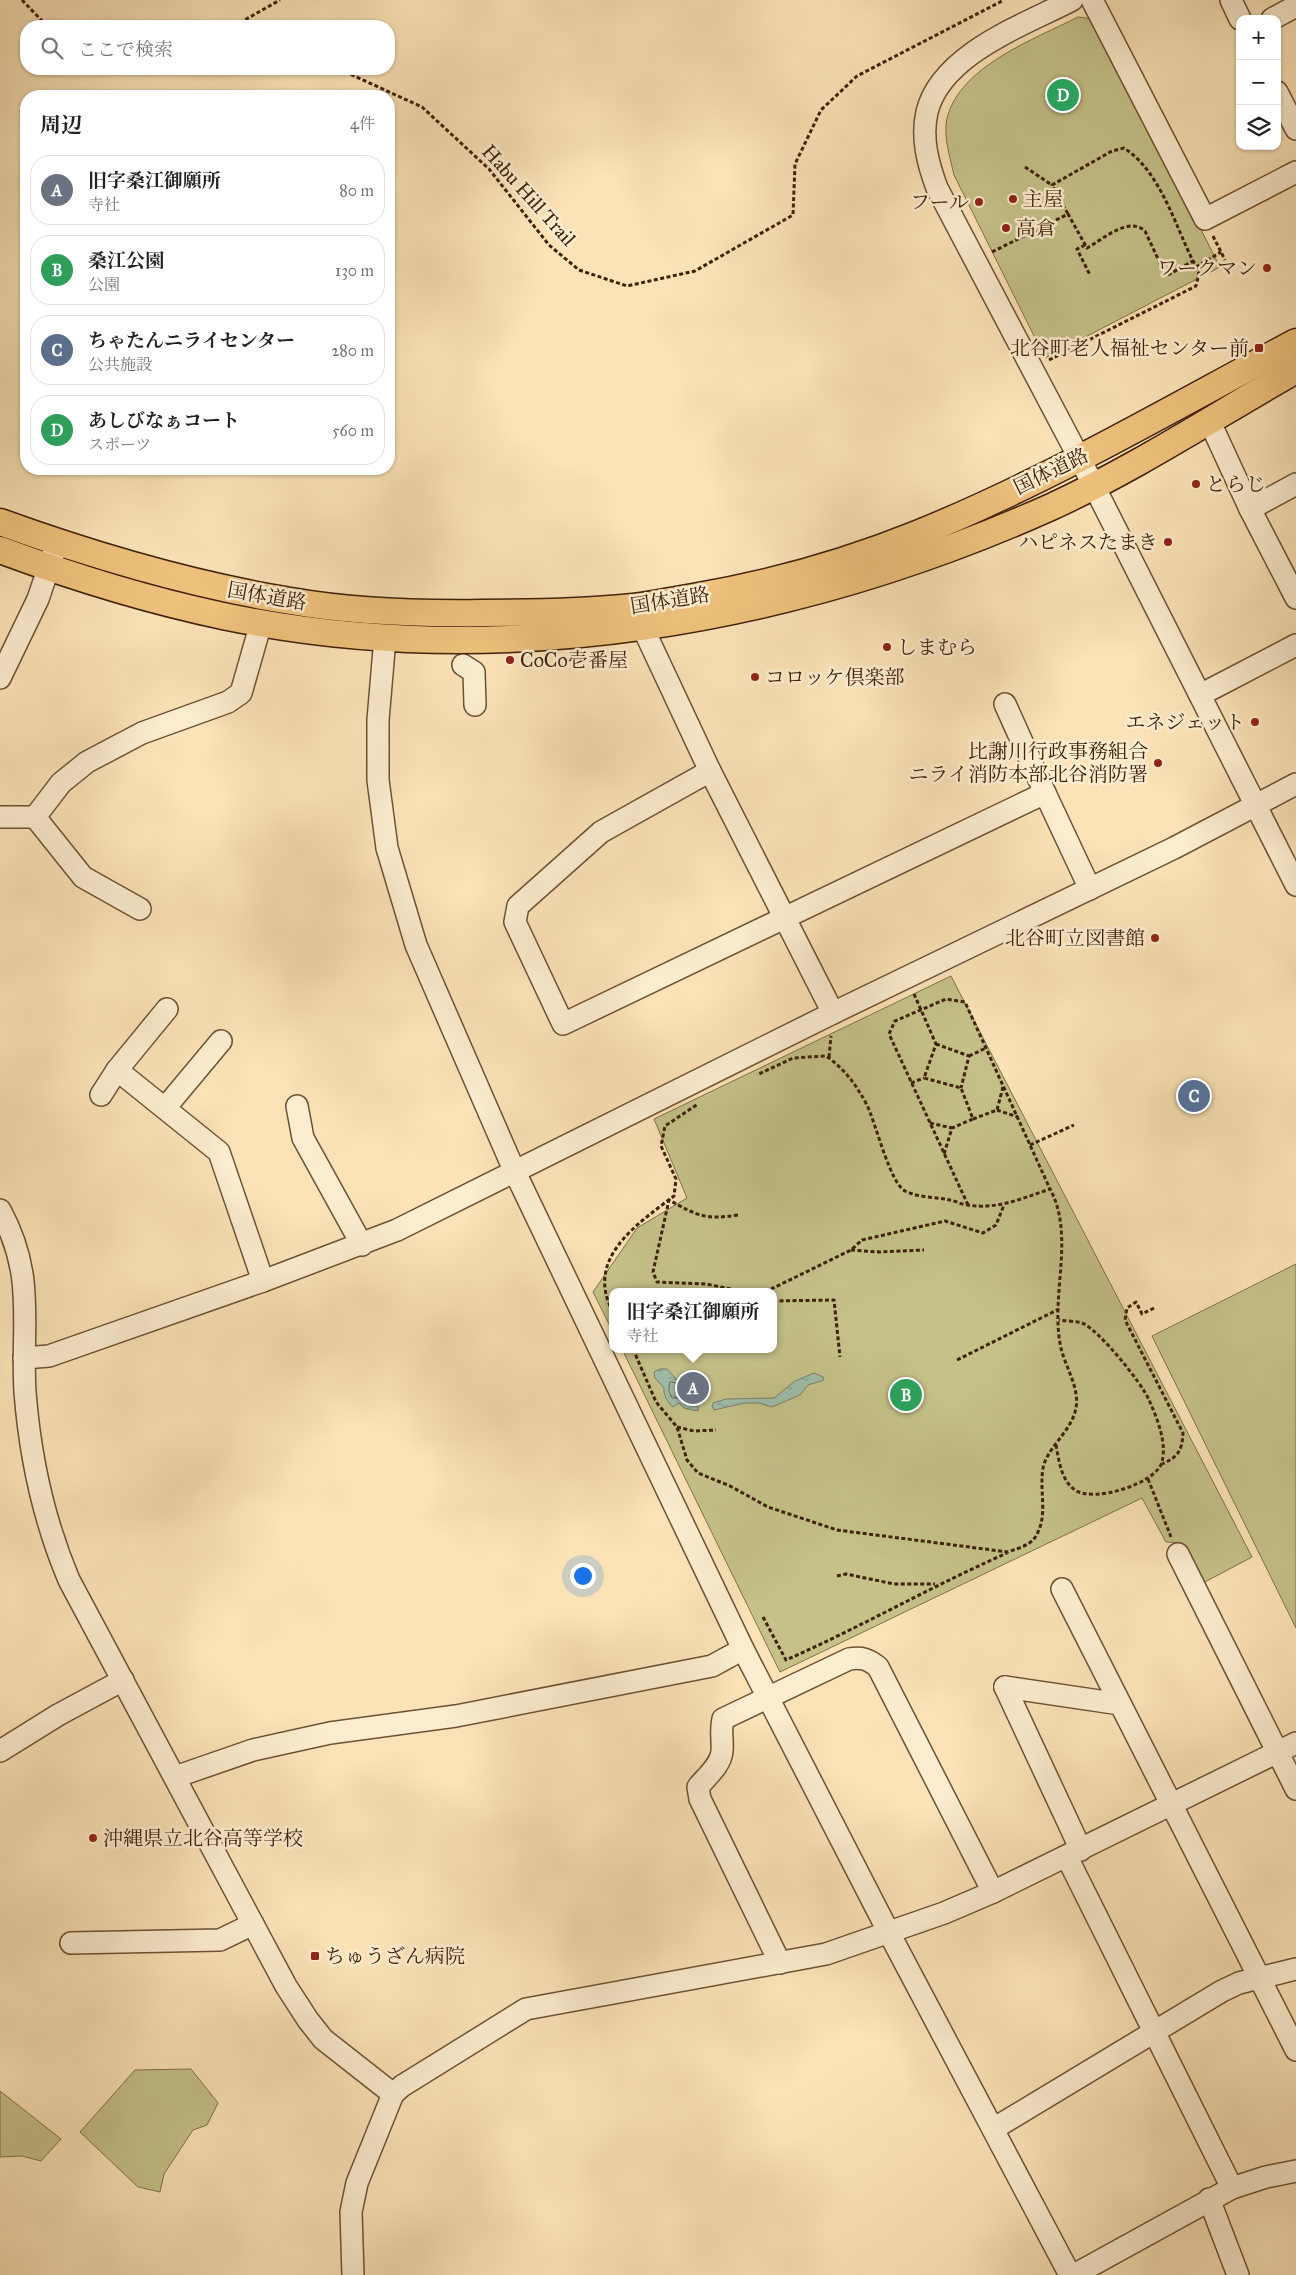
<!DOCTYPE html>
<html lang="ja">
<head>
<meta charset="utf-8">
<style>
	:root { --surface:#fff; --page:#f6f6f6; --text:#222; --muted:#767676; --line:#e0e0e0; --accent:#8f2418 }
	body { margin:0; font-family:"IM FELL Great Primer","Noto Serif JP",serif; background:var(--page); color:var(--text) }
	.controls { position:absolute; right:15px; top:15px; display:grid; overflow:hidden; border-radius:10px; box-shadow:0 1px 4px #0004 }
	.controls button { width:45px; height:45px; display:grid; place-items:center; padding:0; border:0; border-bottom:1px solid var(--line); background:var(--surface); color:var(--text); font:25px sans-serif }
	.you { position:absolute; left:582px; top:1575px; width:18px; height:18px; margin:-12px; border:4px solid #fff; border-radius:50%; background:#1a73e8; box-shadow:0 0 0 8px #1a73e833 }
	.badge { display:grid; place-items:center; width:32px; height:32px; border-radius:50%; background:var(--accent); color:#fff; font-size:16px; font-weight:700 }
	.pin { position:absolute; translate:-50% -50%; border:2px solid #fff; box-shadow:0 1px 5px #0006 }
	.popup { position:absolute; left:609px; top:1288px; width:168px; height:65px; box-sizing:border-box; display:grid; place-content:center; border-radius:10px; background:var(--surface); filter:drop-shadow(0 1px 4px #0005); font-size:16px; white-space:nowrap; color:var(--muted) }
	.popup b { font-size:19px; color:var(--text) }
	.popup::after { content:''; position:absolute; left:50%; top:100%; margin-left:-10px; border:10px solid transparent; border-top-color:var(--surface) }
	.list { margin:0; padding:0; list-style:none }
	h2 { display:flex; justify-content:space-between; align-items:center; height:65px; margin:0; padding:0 20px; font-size:21px }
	h2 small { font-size:16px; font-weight:400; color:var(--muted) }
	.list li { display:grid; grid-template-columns:32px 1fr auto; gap:15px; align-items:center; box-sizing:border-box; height:70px; margin:0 10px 10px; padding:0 10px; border:1px solid var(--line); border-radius:20px }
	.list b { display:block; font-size:19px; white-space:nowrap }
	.list p { margin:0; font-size:16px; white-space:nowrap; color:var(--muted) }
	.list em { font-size:16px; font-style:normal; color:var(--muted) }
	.icon { flex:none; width:28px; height:28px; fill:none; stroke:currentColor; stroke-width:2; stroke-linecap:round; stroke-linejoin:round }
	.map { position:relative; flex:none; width:1296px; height:2275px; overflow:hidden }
	.search { position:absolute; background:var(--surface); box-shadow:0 1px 4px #0004; left:20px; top:20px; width:375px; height:55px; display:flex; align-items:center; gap:12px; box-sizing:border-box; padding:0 18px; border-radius:20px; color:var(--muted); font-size:19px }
	.panel { position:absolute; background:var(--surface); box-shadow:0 1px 4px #0004; left:20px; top:90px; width:375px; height:385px; border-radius:20px }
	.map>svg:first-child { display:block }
</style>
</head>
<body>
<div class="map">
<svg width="1296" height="2275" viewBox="0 0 1296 2275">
	<defs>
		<pattern id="water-ripples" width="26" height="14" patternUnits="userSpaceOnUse" patternTransform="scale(1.25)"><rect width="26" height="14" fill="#9fbeaa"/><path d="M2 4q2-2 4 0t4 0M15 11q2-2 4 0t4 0" fill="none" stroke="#839a89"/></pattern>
	</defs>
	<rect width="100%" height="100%" fill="#fbe3b7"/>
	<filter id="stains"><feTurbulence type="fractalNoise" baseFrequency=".004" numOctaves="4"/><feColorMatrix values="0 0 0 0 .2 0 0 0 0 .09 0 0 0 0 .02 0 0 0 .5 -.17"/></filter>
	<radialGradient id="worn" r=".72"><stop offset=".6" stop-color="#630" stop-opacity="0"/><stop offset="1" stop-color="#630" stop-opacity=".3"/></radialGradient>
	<g fill="#c5c189" stroke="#827049">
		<path d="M1078 17 1094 19 1220 267 1045 358 954 175C950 157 943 136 947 118 960 66 1035 39 1078 17Z"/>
		<path d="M951 976 1252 1557 1203 1583 1182 1543 1166 1542 1142 1498 780 1672 622 1349H773V1292H613V1332L593 1292 637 1228 687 1198 654 1119Z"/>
		<path d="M1296 1264V1628L1152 1336Z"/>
		<path d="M191 2069 218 2103 207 2125 193 2130 164 2174 160 2192 138 2187 80 2132 135 2070Z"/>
		<path d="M0 2091 61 2139 41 2161 22 2156 0 2157Z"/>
	</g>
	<g fill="url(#water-ripples)" stroke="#797f6a">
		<path d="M660 1369H667L676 1379 689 1380 690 1386 685 1401 698 1407V1411L684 1408 679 1403 673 1407C668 1403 663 1394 664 1388L655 1378 654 1372Z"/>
		<path d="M814 1373 823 1377 824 1380 808 1385 800 1395 772 1407 759 1403H744L714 1410 712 1406 713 1403 726 1399 774 1398 795 1381Z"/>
	</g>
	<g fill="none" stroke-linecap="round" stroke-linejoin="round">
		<path stroke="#6f6f5a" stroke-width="1" d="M670 1382 685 1384 680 1398H672L669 1391Z"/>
		<g stroke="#6e5134" stroke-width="24">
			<g id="minor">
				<path d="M1072 0C1024 25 941 54 927 112 921 138 928 164 937 188L1094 486 1296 885"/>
				<path d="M1092 0 1205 219 1296 172"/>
				<path d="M1231 0 1240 19"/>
				<path d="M1272 19 1296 6"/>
				<path d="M1277 92 1296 129"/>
				<path d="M1209 420 1250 509 1296 598"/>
				<path d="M1250 509 1296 484"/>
				<path d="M643 628 710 771 833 1013"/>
				<path d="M385 638 378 720V780L387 848 416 945 514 1170 743 1649 888 1931 1070 2275"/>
				<path d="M463 665 474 672 475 705"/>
				<path d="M0 678 38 599 54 552"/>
				<path d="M1200 695 1296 645"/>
				<path d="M1005 704 1045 793"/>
				<path d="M710 771 601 832 518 906 515 922 563 1024 1045 793 1090 889"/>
				<path d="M0 817H35L83 877 140 909"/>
				<path d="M35 817 61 783 87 762 142 733 228 702 241 693 261 623"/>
				<path d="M117 1070 219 1152 263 1281"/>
				<path d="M101 1095 117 1070 167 1009"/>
				<path d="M297 1106 303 1138 362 1245"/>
				<path d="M165 1108 221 1041"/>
				<path d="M0 1210C36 1276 21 1323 25 1392 30 1456 44 1521 69 1580L286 1986 308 2020 323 2039 393 2094"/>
				<path d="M24 1358 49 1356 263 1281 397 1230 833 1013 1174 848 1296 784"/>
				<path d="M1178 1554 1296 1789"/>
				<path d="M1062 1589 1296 2050"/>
				<path d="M1005 1687 1081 1850"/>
				<path d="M1005 1687 1120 1704"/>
				<path d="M0 1751 58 1715 123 1680"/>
				<path d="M175 1777 253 1750 330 1733 456 1716 712 1666 743 1649"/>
				<path d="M1067 1857 1232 2188"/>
				<path d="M71 1943 220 1940 253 1924"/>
				<path d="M780 1963 700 1799 698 1787C707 1776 721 1765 722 1751 723 1739 720 1732 723 1719L849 1659C862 1657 868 1659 878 1667L993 1892"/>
				<path d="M993 2129 1222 1991 1239 1983 1296 1969"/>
				<path d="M1209 2199 1238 2275"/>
				<path d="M353 2275 351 2212 357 2183 393 2094 402 2086 526 2009 826 1954 944 1913 993 1892 1296 1743"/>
				<path d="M1074 2275 1232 2188 1266 2177 1296 2171"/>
			</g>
		</g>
		<g stroke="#3f2009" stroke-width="29">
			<g id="major">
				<path d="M0 522C94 556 192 585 291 601 354 612 418 614 482 613 532 613 583 612 633 607 653 605 673 600 693 597 770 584 845 563 917 534 1048 481 1172 408 1296 342"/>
				<path d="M0 550C73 577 147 600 223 616 501 674 794 622 1051 507 1136 468 1215 416 1296 370"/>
			</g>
		</g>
		<g stroke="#3f2009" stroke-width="3" stroke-dasharray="4 2.5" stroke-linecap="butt">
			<path d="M22 0 47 26"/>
			<path d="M234 26 280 0"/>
			<path d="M339 69 422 107 489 169 549 245 579 270 627 286 695 271 793 215 795 164 821 110 857 76 1004 0"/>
			<path d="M1025 167 1052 185"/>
			<path d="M1213 236 1225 260"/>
			<path d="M1085 245 1077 249 1090 275"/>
			<path d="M992 252 1068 214 1087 248C1103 239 1129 216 1145 231L1166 276 1193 261C1175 225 1160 171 1124 148L1112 151 1052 185 1068 214"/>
			<path d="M1196 267 1221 252"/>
			<path d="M1049 360 1196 286 1199 273 1193 261"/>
			<path d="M914 994 936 1044 924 1078 961 1088 973 1119 952 1128 944 1154"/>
			<path d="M936 1044 969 1056 961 1088"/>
			<path d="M969 1056 986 1048"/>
			<path d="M829 1057 831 1036"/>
			<path d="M911 1083 924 1078"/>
			<path d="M997 1110 1018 1117"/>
			<path d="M973 1119 997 1110 1003 1087"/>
			<path d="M930 1123 952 1128"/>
			<path d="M1030 1145 1074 1125"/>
			<path d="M968 1205 889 1034 895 1021 946 999 965 1002 1050 1189"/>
			<path d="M738 1215C705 1220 698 1216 669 1200L653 1272 657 1282 706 1284 746 1292"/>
			<path d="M851 1250 879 1252 924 1250"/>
			<path d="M765 1292 851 1250 862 1240 945 1221 983 1233 996 1225 1004 1205"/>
			<path d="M773 1301 834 1300 840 1357"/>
			<path d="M1154 1308 1142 1314 1136 1302 1127 1308 1125 1320 1183 1433C1182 1451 1178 1457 1162 1464"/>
			<path d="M613 1312C584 1259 637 1224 674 1196L676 1179 661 1146 665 1126 698 1104"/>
			<path d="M633 1349 656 1402 677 1427 687 1460 698 1473 730 1486 768 1507 837 1530 1008 1552C1021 1547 1033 1545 1038 1532 1048 1512 1038 1486 1044 1464 1051 1444 1072 1430 1076 1408 1080 1386 1063 1364 1060 1343 1051 1293 1075 1235 1050 1189 1023 1198 997 1210 968 1205 962 1205 956 1201 950 1200 936 1197 919 1198 905 1191 890 1183 876 1124 867 1105 856 1085 847 1072 829 1058L826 1056 793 1058 757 1075"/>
			<path d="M957 1360 1059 1309"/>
			<path d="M677 1427 694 1431 716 1430"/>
			<path d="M1056 1445C1059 1461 1061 1480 1075 1490 1093 1503 1156 1484 1162 1462 1167 1442 1157 1418 1149 1400 1142 1383 1098 1329 1082 1323 1075 1321 1066 1321 1059 1320"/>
			<path d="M1148 1479 1171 1537"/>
			<path d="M837 1576 846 1574 894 1584H935"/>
			<path d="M763 1617 786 1660C861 1627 932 1586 1007 1553"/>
		</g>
		<use href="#minor" stroke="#fcedd0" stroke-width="21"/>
		<use href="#major" stroke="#eec27c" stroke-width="26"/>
	</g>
	<g fill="#8f2418" stroke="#fcedd0" stroke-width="2">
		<circle cx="1013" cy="199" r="5"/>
		<circle cx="979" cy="202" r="5"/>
		<circle cx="1006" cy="228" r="5"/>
		<circle cx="1267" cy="268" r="5"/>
		<rect x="1254" y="343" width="10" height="10" rx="2.5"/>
		<circle cx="1196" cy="484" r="5"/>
		<circle cx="1168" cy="542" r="5"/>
		<circle cx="887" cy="647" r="5"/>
		<circle cx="510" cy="660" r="5"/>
		<circle cx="755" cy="677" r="5"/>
		<circle cx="1255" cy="722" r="5"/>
		<circle cx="1158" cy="763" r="5"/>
		<circle cx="1155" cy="938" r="5"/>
		<circle cx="93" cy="1838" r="5"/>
		<rect x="310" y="1951" width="10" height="10" rx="2.5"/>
	</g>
	<g text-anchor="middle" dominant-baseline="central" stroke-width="5" stroke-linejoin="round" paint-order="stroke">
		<g font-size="20" fill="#3f2009" stroke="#fcedd0">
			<text transform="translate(529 195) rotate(48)">Habu Hill Trail</text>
			<text transform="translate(1051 471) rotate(-26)">国体道路</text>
			<text transform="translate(267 596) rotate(10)">国体道路</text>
			<text transform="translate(670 600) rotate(-9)">国体道路</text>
		</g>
		<g font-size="20" fill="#3f2009" stroke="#fcedd0" text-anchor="start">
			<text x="1023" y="199">主屋</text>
			<text x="969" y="202" text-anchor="end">フール</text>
			<text x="1016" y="228">高倉</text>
			<text x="1257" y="268" text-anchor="end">ワークマン</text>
			<text x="1249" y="348" text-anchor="end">北谷町老人福祉センター前</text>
			<text x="1206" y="484">とらじ</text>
			<text x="1158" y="542" text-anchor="end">ハピネスたまき</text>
			<text x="897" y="647">しまむら</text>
			<text x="520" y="660">CoCo壱番屋</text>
			<text x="765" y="677">コロッケ倶楽部</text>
			<text x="1245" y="722" text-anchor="end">エネジェット</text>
			<text x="1148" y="751" text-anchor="end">比謝川行政事務組合<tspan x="1148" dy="23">ニライ消防本部北谷消防署</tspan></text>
			<text x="1145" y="938" text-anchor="end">北谷町立図書館</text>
			<text x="103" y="1838">沖縄県立北谷高等学校</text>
			<text x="325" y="1956">ちゅうざん病院</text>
		</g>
	</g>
	<rect width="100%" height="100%" filter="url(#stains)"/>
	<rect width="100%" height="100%" fill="url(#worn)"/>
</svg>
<div class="controls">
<button>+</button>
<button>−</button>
<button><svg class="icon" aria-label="layers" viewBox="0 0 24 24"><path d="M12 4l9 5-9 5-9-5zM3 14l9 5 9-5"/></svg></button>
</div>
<div class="you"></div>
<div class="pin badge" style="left:693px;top:1388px;background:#6b7280">A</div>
<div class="popup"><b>旧字桑江御願所</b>寺社</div>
<div class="pin badge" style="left:906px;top:1395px;background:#2e9e5b">B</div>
<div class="pin badge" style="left:1194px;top:1096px;background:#5c6f8a">C</div>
<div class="pin badge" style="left:1063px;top:95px;background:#2e9e5b">D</div>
<div class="search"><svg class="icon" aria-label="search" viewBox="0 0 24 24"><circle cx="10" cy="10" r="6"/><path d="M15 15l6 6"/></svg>ここで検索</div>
<section class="panel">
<h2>周辺<small>4件</small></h2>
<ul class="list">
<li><span class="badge" style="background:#6b7280">A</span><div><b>旧字桑江御願所</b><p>寺社</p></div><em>80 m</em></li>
<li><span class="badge" style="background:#2e9e5b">B</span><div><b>桑江公園</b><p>公園</p></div><em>130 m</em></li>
<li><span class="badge" style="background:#5c6f8a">C</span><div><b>ちゃたんニライセンター</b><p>公共施設</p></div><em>280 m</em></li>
<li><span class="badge" style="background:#2e9e5b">D</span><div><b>あしびなぁコート</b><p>スポーツ</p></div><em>560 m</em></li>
</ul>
</section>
</div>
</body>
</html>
